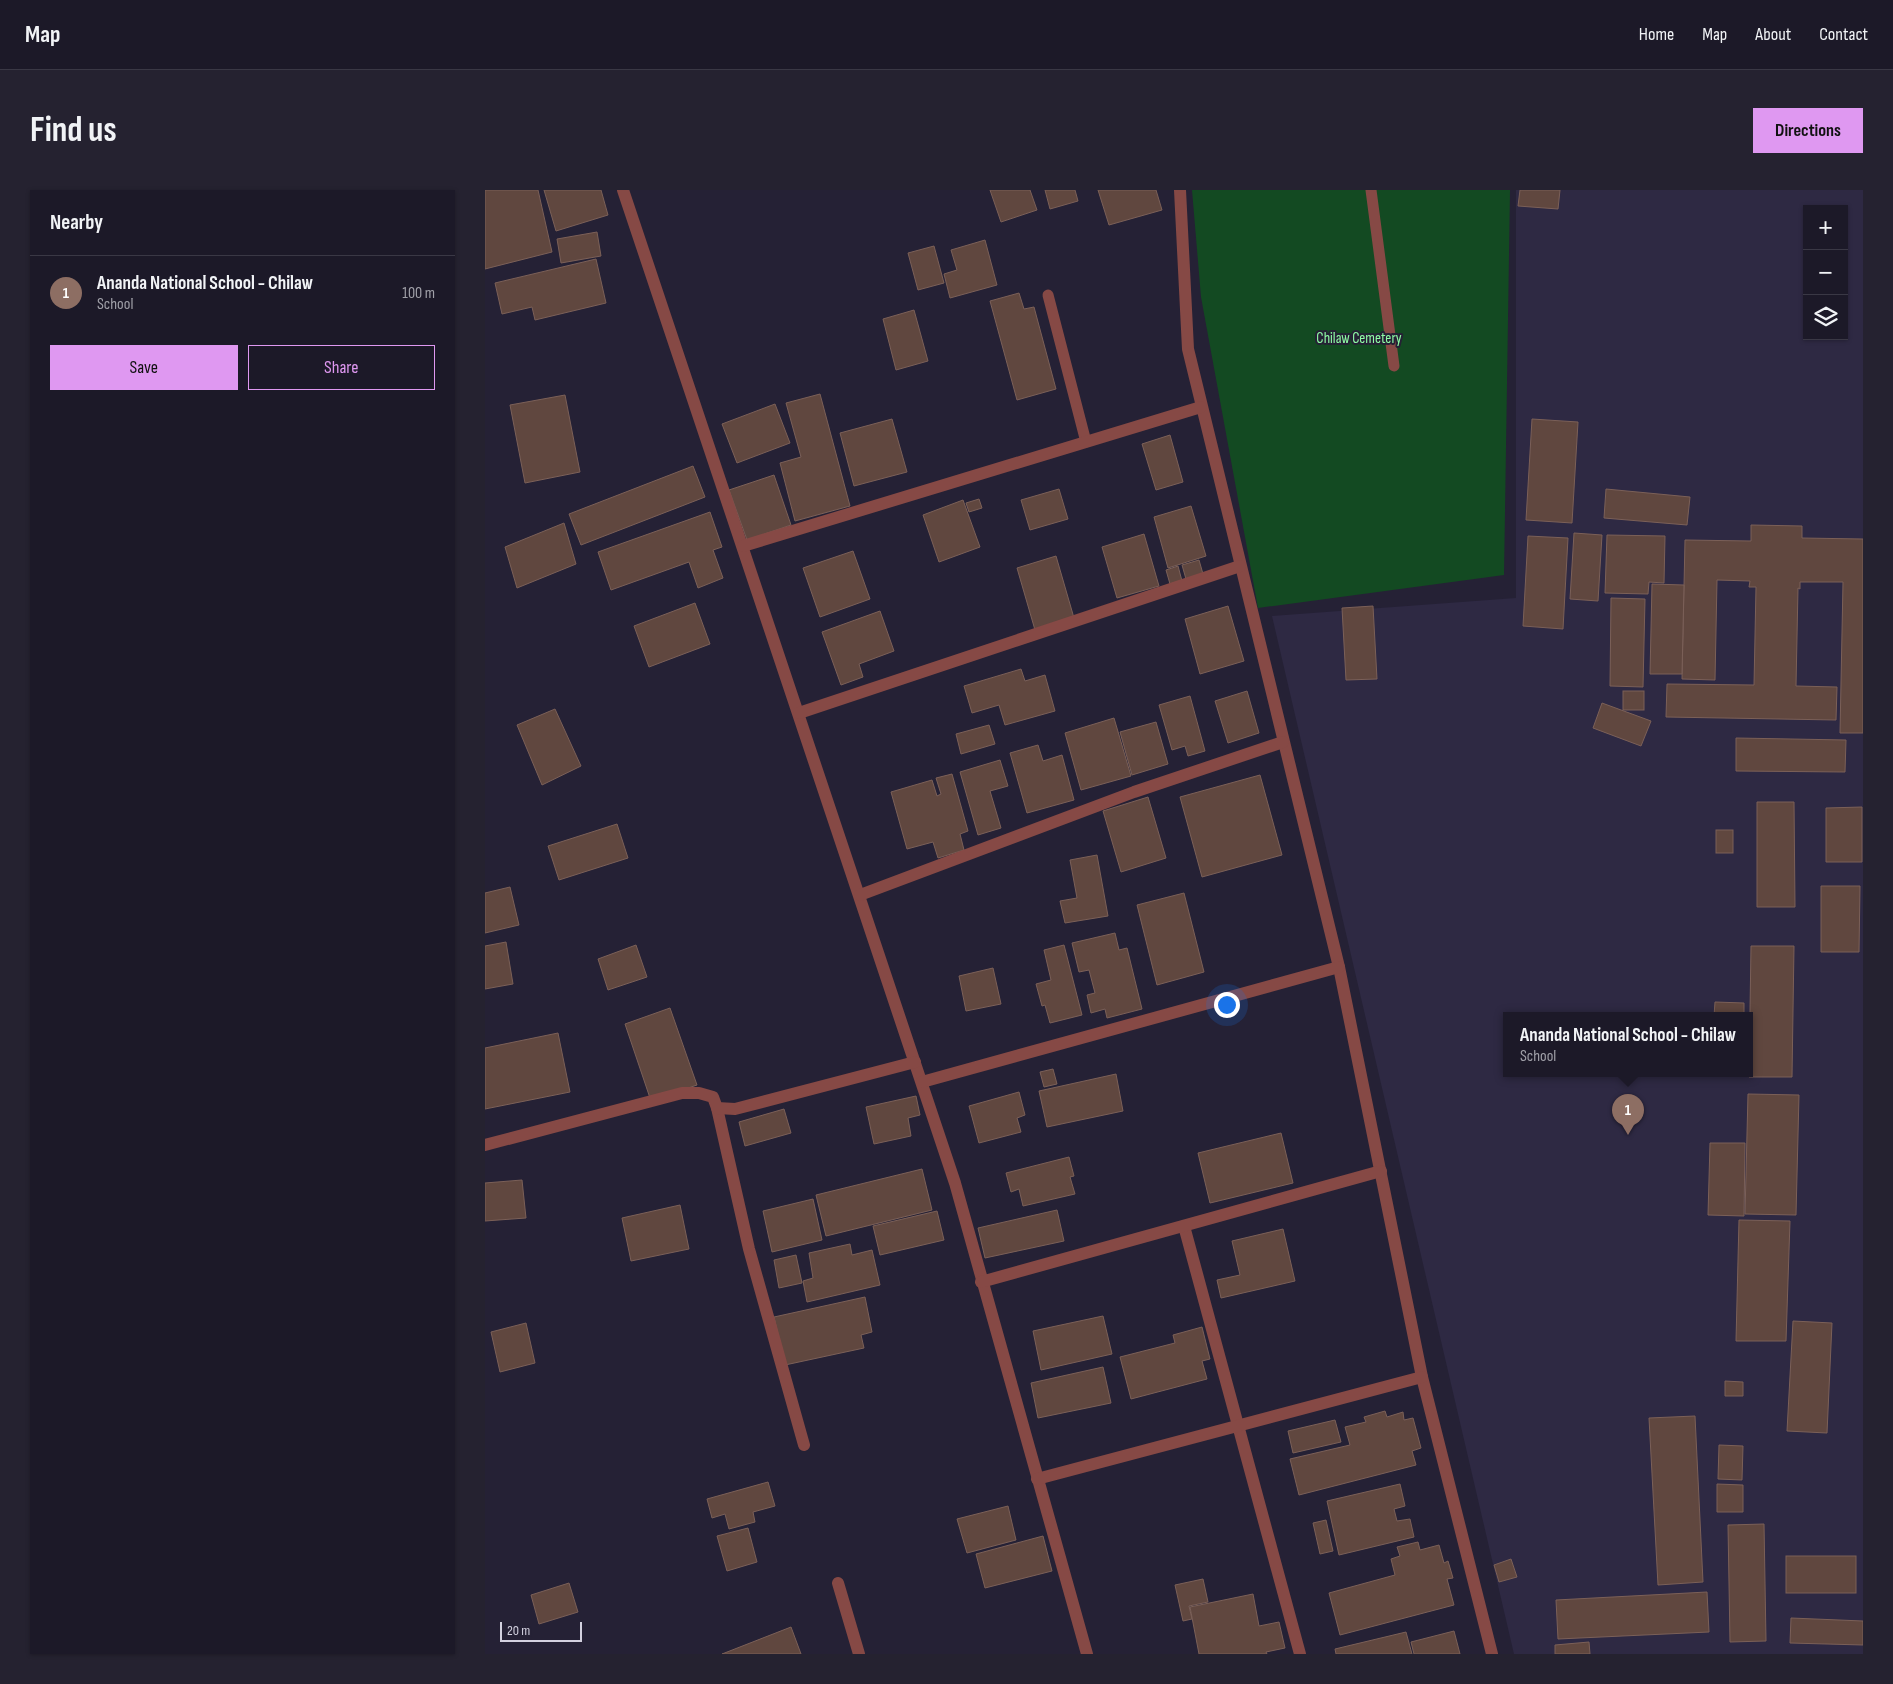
<!DOCTYPE html>
<html lang="en">
<head>
<meta charset="utf-8">
<style>
	:root { --surface:#1c1928; --page:#252230; --text:#f1f3f6; --muted:#a0a0a8; --line:#3a3845; --accent:#df98f1 }
	body { margin:0; font-family:"Sofia Sans Condensed",sans-serif; background:var(--page); color:var(--text) }
	.controls { position:absolute; right:15px; top:15px; display:grid; overflow:hidden; border-radius:0px; box-shadow:0 1px 4px #0004 }
	.controls button { width:45px; height:45px; display:grid; place-items:center; padding:0; border:0; border-bottom:1px solid var(--line); background:var(--surface); color:var(--text); font:25px sans-serif }
	.scale { position:absolute; left:15px; bottom:12px; width:82px; box-sizing:border-box; padding-left:5px; border:2px solid #d3d1df; border-top:0; font-size:14px; line-height:18px; white-space:nowrap; color:#d3d1df; -webkit-text-stroke:4px #252135; paint-order:stroke }
	.you { position:absolute; left:741px; top:814px; width:18px; height:18px; margin:-12px; border:4px solid #fff; border-radius:50%; background:#1a73e8; box-shadow:0 0 0 8px #1a73e833 }
	.badge { display:grid; place-items:center; width:32px; height:32px; border-radius:50%; background:var(--accent); color:#fff; font-size:16px; font-weight:700 }
	.pin { position:absolute; translate:-50% -41px; filter:drop-shadow(0 1px 2px #0008) }
	.pin::after { content:''; position:absolute; top:26px; width:18px; height:15px; background:inherit; clip-path:polygon(0 0,100% 0,50% 100%) }
	.popup { position:absolute; left:1018px; top:822px; width:250px; height:65px; box-sizing:border-box; display:grid; place-content:center; border-radius:0px; background:var(--surface); filter:drop-shadow(0 1px 4px #0005); font-size:16px; white-space:nowrap; color:var(--muted) }
	.popup b { font-size:19px; color:var(--text) }
	.popup::after { content:''; position:absolute; left:50%; top:100%; margin-left:-10px; border:10px solid transparent; border-top-color:var(--surface) }
	.list { margin:0; padding:0; list-style:none }
	h2 { display:flex; justify-content:space-between; align-items:center; height:65px; margin:0; padding:0 20px; font-size:21px }
	h2 small { font-size:16px; font-weight:400; color:var(--muted) }
	.list li { display:grid; grid-template-columns:32px 1fr auto; gap:15px; align-items:center; box-sizing:border-box; height:75px; padding:0 20px; border-top:1px solid var(--line) }
	.list b { display:block; font-size:19px; white-space:nowrap }
	.list p { margin:0; font-size:16px; white-space:nowrap; color:var(--muted) }
	.list em { font-size:16px; font-style:normal; color:var(--muted) }
	.actions { display:flex; gap:10px; padding:15px 20px }
	.actions a { flex:1; padding:11px 0; border:1px solid var(--accent); border-radius:0px; text-align:center; font-size:18px; color:var(--accent) }
	.actions .main { background:var(--accent); color:#111 }
	.icon { flex:none; width:28px; height:28px; fill:none; stroke:currentColor; stroke-width:2; stroke-linecap:round; stroke-linejoin:round }
	.map { position:relative; flex:none; width:1378px; height:1464px; overflow:hidden; border-radius:0px }
	header { display:flex; align-items:center; gap:30px; box-sizing:border-box; height:70px; padding:0 25px; background:var(--surface); border-bottom:1px solid var(--line) }
	header strong { font-size:24px }
	nav { display:flex; gap:28px; margin-inline-start:auto; font-size:18px }
	.intro { display:flex; align-items:center; justify-content:space-between; box-sizing:border-box; height:120px; padding:0 30px }
	h1 { margin:0; font-size:35px }
	.button { padding:12px 22px; border-radius:0px; background:var(--accent); color:#111; font-size:18px; font-weight:700 }
	main { display:flex; gap:30px; padding:0 30px }
	aside { flex:1; background:var(--surface); border-radius:0px; box-shadow:0 1px 4px #0004 }
	.map>svg:first-child { display:block }
</style>
</head>
<body>
<header>
<strong>Map</strong>
<nav><a>Home</a><a>Map</a><a>About</a><a>Contact</a></nav>
</header>
<div class="intro"><h1>Find us</h1><a class="button">Directions</a></div>
<main>
<aside>
<h2>Nearby<small></small></h2>
<ul class="list">
<li><span class="badge" style="background:#8d6e63">1</span><div><b>Ananda National School - Chilaw</b><p>School</p></div><em>100 m</em></li>
</ul>
<div class="actions"><a class="main">Save</a><a>Share</a></div>
</aside>
<div class="map">
<svg width="1378" height="1464" viewBox="0 0 1378 1464">
	<rect width="100%" height="100%" fill="#252135"/>
	<path fill="#2e2943" fill-rule="evenodd" d="M1031 0H1378V1464H1029L787 426 1031 408ZM1322 19H1359V146H1322ZM1022 826H1264V884H1022Z"/>
	<path fill="#134a22" d="M707 0H1025L1019 385 773 418 716 107Z"/>
	<g fill="#60473f" stroke="#7b6058">
		<path d="M0 0H53L67 62 0 79Z"/>
		<path d="M59 0H116L123 25 71 41Z"/>
		<path d="M505 0H545L552 20 516 32Z"/>
		<path d="M560 0H590L593 11 565 19Z"/>
		<path d="M613 0H671L677 20 624 35Z"/>
		<path d="M1035 0H1075L1073 19 1033 16Z"/>
		<path d="M112 42 116 66 76 73 72 49Z"/>
		<path d="M500 50 512 95 465 108 459 84 472 80 466 60Z"/>
		<path d="M449 56 459 93 433 100 423 63Z"/>
		<path d="M111 69 121 113 50 130 47 117 17 124 10 93Z"/>
		<path d="M534 103 539 119 549 117 571 199 532 210 505 111Z"/>
		<path d="M429 120 443 171 411 180 398 129Z"/>
		<path d="M335 204 365 316 310 331 295 273 316 267 301 213Z"/>
		<path d="M80 205 95 282 40 293 25 215Z"/>
		<path d="M290 214 305 253 252 273 237 234Z"/>
		<path d="M407 229 422 282 369 296 355 243Z"/>
		<path d="M1047 229 1093 232 1087 333 1041 330Z"/>
		<path d="M685 245 698 292 671 300 657 254Z"/>
		<path d="M208 276 220 307 96 355 84 324Z"/>
		<path d="M289 285 306 335 262 350 244 300Z"/>
		<path d="M574 299 583 329 545 340 536 310Z"/>
		<path d="M1121 299 1205 307 1202 335 1119 328Z"/>
		<path d="M494 309 497 318 484 322 481 313Z"/>
		<path d="M478 310 495 357 454 372 438 325Z"/>
		<path d="M706 316 721 366 683 378 669 327Z"/>
		<path d="M225 322 237 357 228 360 238 388 213 398 204 372 126 400 113 362Z"/>
		<path d="M79 333 91 374 32 398 20 357Z"/>
		<path d="M1266 335 1317 336V348L1378 349V543H1355L1358 392H1315V399L1313 398 1311 496 1352 497 1351 530 1181 527 1182 494 1269 495 1271 397H1264L1265 391 1232 390 1230 490 1197 489 1200 350 1266 351Z"/>
		<path d="M1089 343 1117 345 1113 411 1085 409Z"/>
		<path d="M659 344 674 396 632 408 617 357Z"/>
		<path d="M1122 345 1180 346 1179 393 1164 392 1163 404 1120 403Z"/>
		<path d="M1043 346 1083 348 1078 439 1038 436Z"/>
		<path d="M368 361 385 409 335 427 318 378Z"/>
		<path d="M571 366 589 428 550 440 532 378Z"/>
		<path d="M714 370 718 384 701 389 697 375Z"/>
		<path d="M693 376 697 391 685 394 681 380Z"/>
		<path d="M1167 394 1199 395 1197 484H1165Z"/>
		<path d="M1126 408 1160 409 1158 497 1125 496Z"/>
		<path d="M210 413 225 454 164 477 149 436Z"/>
		<path d="M743 416 759 471 715 484 700 429Z"/>
		<path d="M888 416 892 489 861 490 857 418Z"/>
		<path d="M395 421 409 461 374 474 378 487 356 495 337 442Z"/>
		<path d="M536 479 540 491 560 485 570 521 520 535 514 515 487 523 479 496Z"/>
		<path d="M762 501 774 543 743 553 730 511Z"/>
		<rect x="1138" y="501" width="21" height="19"/>
		<path d="M705 506 720 561 703 566 700 556 687 560 674 515Z"/>
		<path d="M1117 513 1166 531 1156 556 1108 538Z"/>
		<path d="M70 519 96 576 57 595 32 535Z"/>
		<path d="M629 528 646 586 596 600 580 543Z"/>
		<path d="M671 532 683 574 647 585 635 542Z"/>
		<path d="M504 535 510 554 476 564 471 544Z"/>
		<path d="M1251 548 1361 550 1360 582 1251 581Z"/>
		<path d="M553 555 558 571 577 565 589 610 542 623 525 563Z"/>
		<path d="M515 570 523 596 505 601 516 638 493 645 475 582Z"/>
		<path d="M467 584 483 641 475 644 479 660 453 668 448 652 422 659 406 602 447 590 452 606 456 604 451 588Z"/>
		<path d="M775 585 797 665 717 687 695 607Z"/>
		<path d="M663 607 681 668 636 682 618 621Z"/>
		<path d="M1272 612H1309L1310 717H1272Z"/>
		<path d="M1377 617V672H1341V618Z"/>
		<path d="M132 634 143 668 74 690 63 656Z"/>
		<rect x="1231" y="640" width="17" height="23"/>
		<path d="M612 665 623 726 580 733 575 711 592 708 585 670Z"/>
		<path d="M1336 696H1375L1374 762H1336Z"/>
		<path d="M25 697 34 735 0 743V703Z"/>
		<path d="M699 703 719 782 672 795 652 715Z"/>
		<path d="M630 743 634 760 642 758 657 819 622 828 620 819 606 823 602 805 610 803 604 780 594 782 587 753Z"/>
		<path d="M21 752 28 794 0 799V756Z"/>
		<path d="M151 755 162 787 123 800 113 769Z"/>
		<path d="M579 755 597 825 565 833 560 815 557 816 551 794 566 790 559 760Z"/>
		<path d="M1266 756H1309L1307 887H1264Z"/>
		<path d="M508 778 516 814 481 821 474 786Z"/>
		<path d="M1230 812 1259 813V826H1229Z"/>
		<path d="M185 818 212 895 166 911 140 834Z"/>
		<path d="M73 843 85 902 0 919V858Z"/>
		<path d="M568 879 572 894 559 897 555 882Z"/>
		<path d="M631 884 638 921 562 937 554 901Z"/>
		<path d="M534 902 540 925 532 928 536 942 494 953 484 916Z"/>
		<path d="M1263 904 1314 905 1311 1025 1260 1024Z"/>
		<path d="M431 906 435 925 423 928 426 946 389 954 381 917Z"/>
		<path d="M299 919 306 943 260 956 254 932Z"/>
		<path d="M796 943 808 993 725 1013 713 963Z"/>
		<path d="M1225 953H1260L1259 1026 1223 1025Z"/>
		<path d="M584 967 589 986 585 987 590 1004 538 1016 534 999 526 1002 521 983Z"/>
		<path d="M437 979 447 1020 341 1046 331 1005Z"/>
		<path d="M37 990 41 1028 0 1031V993Z"/>
		<path d="M328 1009 337 1050 287 1062 278 1021Z"/>
		<path d="M195 1015 204 1059 146 1071 137 1028Z"/>
		<path d="M572 1020 579 1051 500 1068 493 1038Z"/>
		<path d="M452 1021 459 1050 395 1065 388 1036Z"/>
		<path d="M1254 1030 1305 1031 1301 1151H1251Z"/>
		<path d="M798 1039 810 1091 736 1108 732 1090 755 1085 747 1051Z"/>
		<path d="M365 1054 367 1065 387 1060 395 1095 322 1112 318 1091 328 1088 324 1063Z"/>
		<path d="M311 1065 317 1093 294 1098 289 1070Z"/>
		<path d="M380 1107 387 1142 376 1145 379 1158 300 1175 289 1127Z"/>
		<path d="M618 1126 627 1164 556 1180 548 1141Z"/>
		<path d="M1308 1131 1347 1133 1342 1243 1302 1241Z"/>
		<path d="M41 1133 50 1173 15 1182 6 1142Z"/>
		<path d="M717 1137 725 1169 717 1171 722 1189 646 1209 635 1167 690 1153 688 1145Z"/>
		<path d="M618 1177 626 1213 553 1228 546 1193Z"/>
		<path d="M1240 1191 1258 1192V1206H1240Z"/>
		<path d="M900 1221 902 1227 918 1222 919 1230 928 1228 936 1258 927 1261 931 1275 814 1305 805 1269 865 1255 860 1237 881 1232 879 1227Z"/>
		<path d="M1210 1226 1218 1392 1173 1395 1164 1228Z"/>
		<path d="M850 1230 856 1252 808 1263 803 1241Z"/>
		<path d="M1234 1255 1258 1256 1257 1290 1233 1289Z"/>
		<path d="M283 1292 290 1316 268 1322 270 1332 244 1339 240 1324 227 1328 222 1309Z"/>
		<path d="M915 1294 920 1316 909 1319 912 1331 925 1329 929 1347 854 1365 842 1311Z"/>
		<path d="M1232 1294 1258 1295V1322H1232Z"/>
		<path d="M523 1316 531 1350 482 1363 472 1329Z"/>
		<path d="M841 1330 848 1361 835 1364 828 1333Z"/>
		<path d="M1279 1334 1281 1451 1245 1452 1243 1335Z"/>
		<path d="M263 1338 272 1372 242 1381 232 1346Z"/>
		<path d="M558 1346 567 1381 500 1398 491 1364Z"/>
		<path d="M933 1352 935 1360 954 1355 959 1373 963 1371 968 1388 962 1389 969 1415 855 1445 844 1403 910 1385 906 1369 915 1366 912 1357Z"/>
		<rect x="1301" y="1366" width="70" height="37"/>
		<path d="M1026 1369 1032 1387 1014 1392 1009 1375Z"/>
		<path d="M718 1389 723 1412 704 1416 707 1429 698 1431 690 1395Z"/>
		<path d="M84 1393 93 1422 54 1434 46 1405Z"/>
		<path d="M1222 1402 1224 1442 1073 1449 1071 1410Z"/>
		<path d="M768 1404 774 1436 794 1432 800 1458 781 1462 782 1464H714L705 1417Z"/>
		<path d="M1306 1428 1378 1431V1455L1305 1453Z"/>
		<path d="M306 1437 316 1464H237Z"/>
		<path d="M969 1441 975 1464H929L926 1452Z"/>
		<path d="M921 1442 927 1464H851L850 1459Z"/>
		<path d="M1104 1452 1105 1464H1070V1455Z"/>
	</g>
	<g fill="none" stroke-linecap="round" stroke-linejoin="round">
		<g stroke="#864945" stroke-width="11">
			<path d="M886 0 909 176"/>
			<path d="M563 105 601 252"/>
		</g>
		<g stroke="#864945" stroke-width="12">
			<path d="M138 0 470 993 602 1464"/>
			<path d="M695 0 703 159 854 777 937 1187 1007 1464"/>
			<path d="M258 356 716 217"/>
			<path d="M314 523 755 376"/>
			<path d="M375 705 649 602 798 552"/>
			<path d="M437 892 854 777"/>
			<path d="M232 918 264 1059 319 1255"/>
			<path d="M0 955 197 903H214L228 907 232 918 250 919 430 872"/>
			<path d="M699 1036 815 1464"/>
			<path d="M496 1092 896 981"/>
			<path d="M552 1289 937 1187"/>
			<path d="M353 1393 374 1464"/>
		</g>
	</g>
	<g text-anchor="middle" dominant-baseline="central" stroke-width="4" stroke-linejoin="round" paint-order="stroke">
		<g font-size="15" fill="#8ffca5" stroke="#252135">
			<text x="874" y="148">Chilaw Cemetery</text>
		</g>
	</g>
</svg>
<div class="controls">
<button>+</button>
<button>−</button>
<button><svg class="icon" aria-label="layers" viewBox="0 0 24 24"><path d="M12 4l9 5-9 5-9-5zM3 14l9 5 9-5"/></svg></button>
</div>
<div class="scale">20 m</div>
<div class="you"></div>
<div class="pin badge" style="left:1143px;top:945px;background:#8d6e63">1</div>
<div class="popup"><b>Ananda National School - Chilaw</b>School</div>
</div>
</main>
</body>
</html>
